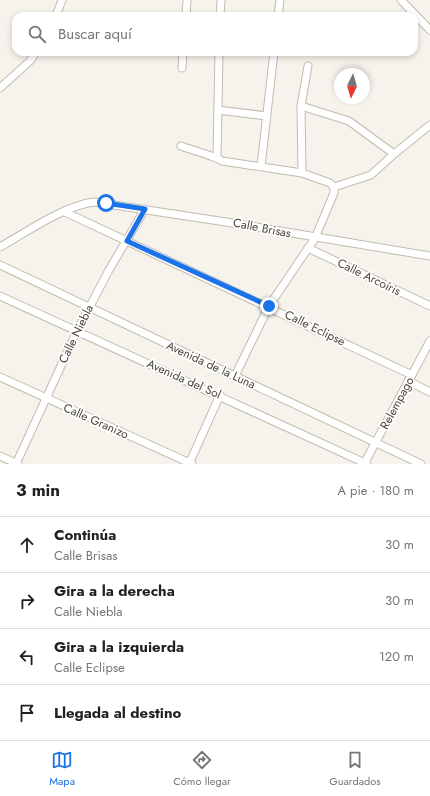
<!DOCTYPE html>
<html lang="es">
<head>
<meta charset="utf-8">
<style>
	:root { --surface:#fff; --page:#f6f6f6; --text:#202124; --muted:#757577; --line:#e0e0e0; --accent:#1a73e8 }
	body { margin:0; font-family:Jost,sans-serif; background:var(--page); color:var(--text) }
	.compass { position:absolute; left:334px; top:68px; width:36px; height:36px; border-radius:50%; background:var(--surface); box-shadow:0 2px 6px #0003; rotate:185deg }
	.stop { position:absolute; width:12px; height:12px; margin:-9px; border:3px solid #1a73e8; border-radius:50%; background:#fff }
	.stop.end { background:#1a73e8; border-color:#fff; box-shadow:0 1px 4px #0008 }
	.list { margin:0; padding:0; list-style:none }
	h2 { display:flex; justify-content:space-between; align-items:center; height:52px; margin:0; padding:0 16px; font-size:17px }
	h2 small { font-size:13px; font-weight:400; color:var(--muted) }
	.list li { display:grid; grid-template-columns:26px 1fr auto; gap:12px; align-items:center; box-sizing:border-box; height:56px; padding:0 16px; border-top:1px solid var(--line) }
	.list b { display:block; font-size:15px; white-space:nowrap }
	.list p { margin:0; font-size:13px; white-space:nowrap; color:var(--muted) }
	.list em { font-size:13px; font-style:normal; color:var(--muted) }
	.icon { flex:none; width:22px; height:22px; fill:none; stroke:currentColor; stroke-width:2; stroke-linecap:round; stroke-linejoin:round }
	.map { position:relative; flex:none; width:430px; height:464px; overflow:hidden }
	.search { position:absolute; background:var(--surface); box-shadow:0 2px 6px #0003; left:12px; right:12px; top:12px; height:44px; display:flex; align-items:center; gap:10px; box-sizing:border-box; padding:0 14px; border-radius:12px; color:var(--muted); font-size:15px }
	.sheet { height:276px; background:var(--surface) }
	nav { display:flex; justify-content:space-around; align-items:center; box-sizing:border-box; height:56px; border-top:1px solid var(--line); background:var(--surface); font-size:11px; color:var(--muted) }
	nav a { display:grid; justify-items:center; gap:2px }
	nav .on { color:var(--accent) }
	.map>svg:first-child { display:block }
</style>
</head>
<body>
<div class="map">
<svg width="430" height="464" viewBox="0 0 430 464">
	<rect width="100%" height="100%" fill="#f6f3ec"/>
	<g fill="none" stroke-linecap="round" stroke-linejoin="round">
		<g stroke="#c2bbae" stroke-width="9">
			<g id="street">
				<path d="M401 0 430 30"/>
				<path d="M56 16 62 0"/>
				<path d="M186 16 187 0"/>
				<path d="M220 16 221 0"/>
				<path d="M278 16 280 0"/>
				<path d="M182 68 183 52"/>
				<path d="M0 88 30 61 36 52"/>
				<path d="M301 106 349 121 394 154"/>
				<path d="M218 110 267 116"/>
				<path d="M181 146C191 150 215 156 222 161L302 173 330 183 334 187V193L315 238 269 306 235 376"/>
				<path d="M217 157 219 52"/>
				<path d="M261 166 274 52"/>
				<path d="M302 173 301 106 308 66"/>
				<path d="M334 187 371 175 394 154 430 125"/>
				<path d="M65 212 412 375"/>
				<path d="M0 247C27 232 63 206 94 202L226 222 430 256"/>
				<path d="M308 248 430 306"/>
				<path d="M0 265 421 464"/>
				<path d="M0 296 367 464"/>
				<path d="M0 377 192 464"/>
				<path d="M408 381 430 392"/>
				<path d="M0 456 18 464"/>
				<path d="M16 464 77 331 109 270 145 209"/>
				<path d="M189 464 220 395"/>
				<path d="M364 464 430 341"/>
			</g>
		</g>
		<use href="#street" stroke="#fff" stroke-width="7"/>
	</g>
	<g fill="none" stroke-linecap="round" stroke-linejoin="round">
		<path stroke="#1a73e8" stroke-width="5" d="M106 203 145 209 127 241 269 306"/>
	</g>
	<g text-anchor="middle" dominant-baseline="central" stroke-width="3.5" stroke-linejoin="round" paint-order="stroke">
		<g font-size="12" fill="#4b4439" stroke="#fff">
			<text transform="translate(262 228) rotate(11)">Calle Brisas</text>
			<text transform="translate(369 277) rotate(26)">Calle Arcoíris</text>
			<text transform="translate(315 328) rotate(26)">Calle Eclipse</text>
			<text transform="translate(76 334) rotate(-64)">Calle Niebla</text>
			<text transform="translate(211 365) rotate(25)">Avenida de la Luna</text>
			<text transform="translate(184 379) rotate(24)">Avenida del Sol</text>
			<text transform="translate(397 403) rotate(-62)">Relempago</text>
			<text transform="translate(96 421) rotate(24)">Calle Granizo</text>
		</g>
	</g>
</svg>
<svg class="compass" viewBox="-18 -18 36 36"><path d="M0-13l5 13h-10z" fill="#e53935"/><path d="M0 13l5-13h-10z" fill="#757577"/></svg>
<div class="stop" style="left:106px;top:203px"></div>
<div class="stop end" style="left:269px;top:306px"></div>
<div class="search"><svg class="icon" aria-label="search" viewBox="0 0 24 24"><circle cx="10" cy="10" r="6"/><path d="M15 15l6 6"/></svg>Buscar aquí</div>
</div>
<section class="sheet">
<h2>3 min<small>A pie · 180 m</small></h2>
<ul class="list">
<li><svg class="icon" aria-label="ahead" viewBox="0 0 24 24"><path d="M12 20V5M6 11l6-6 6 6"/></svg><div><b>Continúa</b><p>Calle Brisas</p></div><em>30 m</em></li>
<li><svg class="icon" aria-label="right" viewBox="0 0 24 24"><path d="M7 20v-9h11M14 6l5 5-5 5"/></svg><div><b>Gira a la derecha</b><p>Calle Niebla</p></div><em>30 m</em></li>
<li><svg class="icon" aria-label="left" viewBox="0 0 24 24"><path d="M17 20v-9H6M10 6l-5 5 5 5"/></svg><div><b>Gira a la izquierda</b><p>Calle Eclipse</p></div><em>120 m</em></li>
<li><svg class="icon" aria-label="arrive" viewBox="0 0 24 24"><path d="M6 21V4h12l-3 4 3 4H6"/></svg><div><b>Llegada al destino</b></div></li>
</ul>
</section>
<nav>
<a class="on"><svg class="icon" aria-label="map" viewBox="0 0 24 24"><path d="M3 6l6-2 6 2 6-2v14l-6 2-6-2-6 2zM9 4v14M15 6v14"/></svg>Mapa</a>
<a><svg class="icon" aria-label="directions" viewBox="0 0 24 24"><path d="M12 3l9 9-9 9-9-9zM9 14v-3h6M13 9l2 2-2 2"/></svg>Cómo llegar</a>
<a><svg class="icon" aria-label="saved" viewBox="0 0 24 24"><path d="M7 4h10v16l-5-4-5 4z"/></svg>Guardados</a>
</nav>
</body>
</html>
